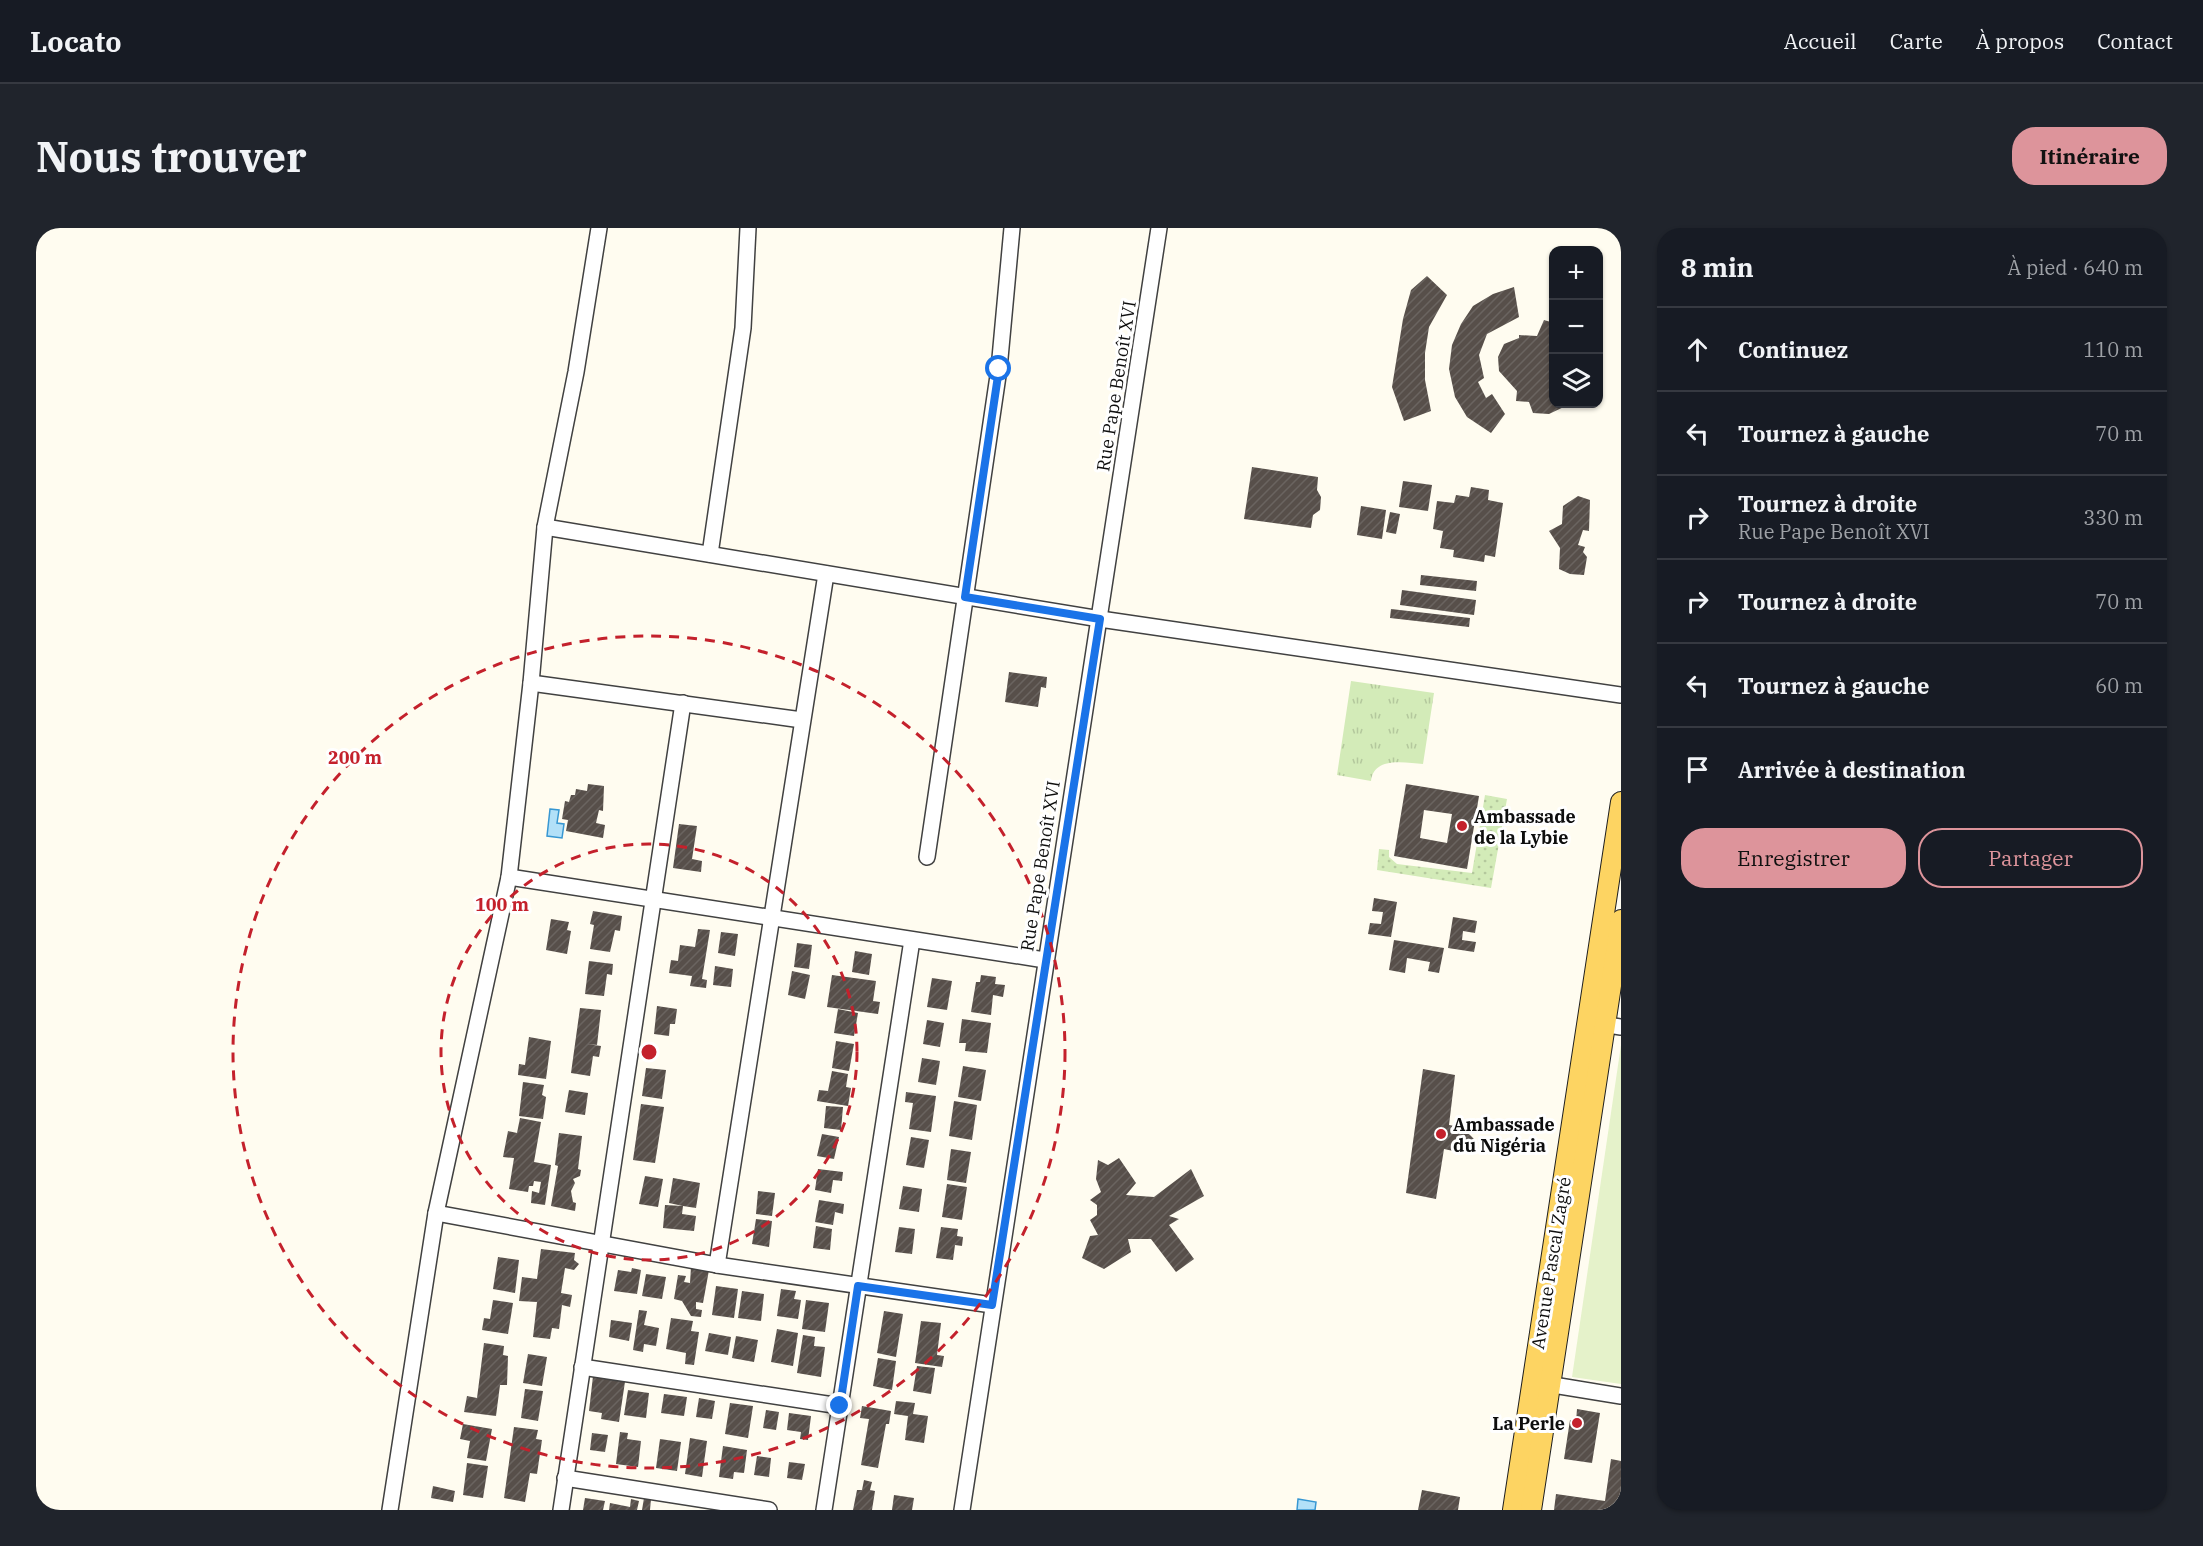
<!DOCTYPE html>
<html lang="fr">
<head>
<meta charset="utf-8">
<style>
	:root { --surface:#171b24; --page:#20242c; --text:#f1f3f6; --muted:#9ea1a6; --line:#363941; --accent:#dd949b }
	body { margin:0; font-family:"IBM Plex Serif",serif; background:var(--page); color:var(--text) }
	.controls { position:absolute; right:18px; top:18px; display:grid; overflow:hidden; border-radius:12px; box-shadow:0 2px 4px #0004 }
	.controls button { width:54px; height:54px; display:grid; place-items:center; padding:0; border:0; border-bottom:2px solid var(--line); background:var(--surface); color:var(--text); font:30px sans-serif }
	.stop { position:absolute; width:18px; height:18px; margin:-14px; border:4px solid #1a73e8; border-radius:50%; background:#fff }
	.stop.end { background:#1a73e8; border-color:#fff; box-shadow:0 2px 6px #0008 }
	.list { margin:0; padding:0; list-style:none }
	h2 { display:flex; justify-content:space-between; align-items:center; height:78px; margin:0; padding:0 24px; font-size:26px }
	h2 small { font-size:20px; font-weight:400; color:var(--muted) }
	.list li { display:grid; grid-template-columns:39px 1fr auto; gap:18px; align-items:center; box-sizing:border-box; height:84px; padding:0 24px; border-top:2px solid var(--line) }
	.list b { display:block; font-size:22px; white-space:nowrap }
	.list p { margin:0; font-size:20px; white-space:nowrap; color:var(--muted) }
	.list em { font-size:20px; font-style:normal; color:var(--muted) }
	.actions { display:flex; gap:12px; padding:18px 24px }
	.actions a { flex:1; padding:14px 0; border:2px solid var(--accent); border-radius:24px; text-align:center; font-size:21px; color:var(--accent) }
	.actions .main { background:var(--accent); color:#111 }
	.icon { flex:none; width:33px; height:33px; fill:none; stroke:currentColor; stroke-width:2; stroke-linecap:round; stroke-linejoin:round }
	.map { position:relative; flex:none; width:1585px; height:1282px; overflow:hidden; border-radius:24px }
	header { display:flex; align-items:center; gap:36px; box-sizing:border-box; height:84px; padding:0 30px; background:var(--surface); border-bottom:2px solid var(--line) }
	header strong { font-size:28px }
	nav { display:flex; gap:33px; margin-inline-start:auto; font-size:21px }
	.intro { display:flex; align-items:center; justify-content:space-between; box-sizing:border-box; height:144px; padding:0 36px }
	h1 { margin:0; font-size:42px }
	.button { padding:15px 27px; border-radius:24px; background:var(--accent); color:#111; font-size:21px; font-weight:700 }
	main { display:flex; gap:36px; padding:0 36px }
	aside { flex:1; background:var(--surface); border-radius:24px; box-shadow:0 2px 4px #0004 }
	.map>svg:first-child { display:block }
</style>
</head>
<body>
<header>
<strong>Locato</strong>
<nav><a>Accueil</a><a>Carte</a><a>À propos</a><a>Contact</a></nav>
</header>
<div class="intro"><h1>Nous trouver</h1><a class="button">Itinéraire</a></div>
<main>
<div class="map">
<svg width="1585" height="1282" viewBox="0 0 1585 1282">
	<defs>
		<pattern id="grass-dots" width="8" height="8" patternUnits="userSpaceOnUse" patternTransform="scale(1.5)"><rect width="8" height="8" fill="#d3ebb8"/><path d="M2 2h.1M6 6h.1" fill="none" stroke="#b4c89d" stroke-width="1.8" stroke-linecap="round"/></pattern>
		<pattern id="park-tufts" width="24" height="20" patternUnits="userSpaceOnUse" patternTransform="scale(1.5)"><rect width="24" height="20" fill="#d3ebb8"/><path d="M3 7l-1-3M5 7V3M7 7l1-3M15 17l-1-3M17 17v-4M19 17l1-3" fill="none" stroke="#b4c89d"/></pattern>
		<pattern id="building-hatch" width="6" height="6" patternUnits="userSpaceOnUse" patternTransform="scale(1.5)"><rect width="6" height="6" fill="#574f4a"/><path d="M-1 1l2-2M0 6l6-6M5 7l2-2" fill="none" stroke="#6a6460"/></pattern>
	</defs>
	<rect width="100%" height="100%" fill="#fffcf0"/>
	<path fill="url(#grass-dots)" d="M1449 567 1471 571 1455 660 1341 642 1343 621 1353 622V629L1361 636 1436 645Z"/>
	<path fill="url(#park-tufts)" d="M1315 453 1398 465 1387 536C1370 535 1338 528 1335 553L1301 547Z"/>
	<path fill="#e5f2ca" d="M1585 817V1156L1536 1149Z"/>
	<g fill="#b2e0f8" stroke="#3797d2" stroke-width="1.5">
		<path d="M514 581 523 582 521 595 528 596 526 610 511 608Z"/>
		<path d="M1262 1271 1280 1274 1279 1282H1261Z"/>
	</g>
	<g fill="url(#building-hatch)" fill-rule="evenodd">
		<path d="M1391 48 1411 67 1393 99 1389 125V152L1395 183 1368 193 1356 159 1367 91 1375 62Z"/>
		<path d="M1478 59 1483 89 1451 106 1443 127 1448 150 1442 154 1450 170 1456 166 1469 186 1455 205 1431 189 1419 169 1413 141 1416 117 1425 96 1437 78 1457 66Z"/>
		<path d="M1508 92 1518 95V176H1534L1513 186 1497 185 1493 174 1480 173 1481 163 1463 143 1462 129 1468 116 1483 110V107L1501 108Z"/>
		<path d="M1216 239 1282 249 1281 262 1285 269 1284 282 1277 287 1275 300 1208 291Z"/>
		<path d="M1367 253 1396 257 1392 283 1363 279Z"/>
		<path d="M1435 259 1453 262 1452 272 1467 275 1459 329 1449 327 1448 334 1417 329 1418 322 1404 320 1407 303 1397 301 1401 273 1418 275 1420 267 1433 269Z"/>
		<path d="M1542 268 1554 272 1553 303 1547 302 1542 317 1549 319 1547 324 1551 329 1548 347 1534 346 1523 341 1524 320 1513 303 1526 296 1527 278Z"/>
		<path d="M1325 278 1350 282 1346 311 1321 307Z"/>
		<path d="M1354 284 1364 286 1360 306 1350 304Z"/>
		<path d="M1385 347 1441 353 1440 363 1384 357Z"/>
		<path d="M1366 362 1440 372 1438 387 1364 377Z"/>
		<path d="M1355 381 1434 390 1433 399 1354 390Z"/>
		<path d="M973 444 1011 449 1010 460 1005 459 1002 479 969 474Z"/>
		<path d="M552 556 568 558 567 583 563 582 560 595 569 597 567 610 530 603 532 592 526 591 529 573 533 574 535 567H539L540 561 551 563Z"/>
		<path d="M1370 556 1443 568 1431 641 1358 628ZM1388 582 1416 586 1411 615 1384 610Z"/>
		<path d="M643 596 661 598 656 631 666 633 665 644 637 640Z"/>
		<path d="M1338 670 1361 674 1355 709 1332 706 1334 695 1345 696 1347 684 1336 683Z"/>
		<path d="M557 683 586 688 584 703 579 702 574 724 554 721 558 697 554 696Z"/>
		<path d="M1417 689 1441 693 1439 705 1427 703 1426 712 1440 714 1438 724 1412 720Z"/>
		<path d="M515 691 533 694 531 702 535 703 531 726 510 722Z"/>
		<path d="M662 701 674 702 666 751 671 752 670 760 654 758 656 748 633 745 635 732 642 733 644 717 659 719Z"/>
		<path d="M685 704 702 706 699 728 682 725Z"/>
		<path d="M1358 712 1408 720 1403 745 1392 743 1394 734 1371 730 1369 745 1353 742Z"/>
		<path d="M761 715 776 717 773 741 758 739Z"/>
		<path d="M819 723 836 726 833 747 816 744Z"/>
		<path d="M553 733 577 736 576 747 571 746 568 768 549 766Z"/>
		<path d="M679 738 697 741 695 759 677 757Z"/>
		<path d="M756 743 774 747 769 771 752 767Z"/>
		<path d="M796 747 840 753 837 773 844 774 842 786 791 779Z"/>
		<path d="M945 747 960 749 959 756 969 757 967 769 957 767 955 787 935 784 940 754H944Z"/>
		<path d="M896 750 916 753 911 782 891 779Z"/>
		<path d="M621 778 641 781 639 796H634L633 808 618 806Z"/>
		<path d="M544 780 565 782 561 817 551 816 565 818 563 829 557 828 554 848 535 845Z"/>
		<path d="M802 781 822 785 818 808 798 805Z"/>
		<path d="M926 791 955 795 951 825 929 823 930 815H923Z"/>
		<path d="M891 792 908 795 904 819 887 816Z"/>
		<path d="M493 809 515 813 510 851 482 847 483 836 489 837Z"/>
		<path d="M800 813 818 816 813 843 796 840Z"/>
		<path d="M886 830 904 833 900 857 882 854Z"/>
		<path d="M927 838 950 842 945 873 922 869Z"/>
		<path d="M610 840 630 842 626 871 606 868Z"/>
		<path d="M1387 841 1419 847 1413 897 1426 899 1439 912 1422 924 1408 921 1400 971 1370 965Z"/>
		<path d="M796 843 812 846 810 859 815 860 812 878 781 873 783 862 792 863Z"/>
		<path d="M487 854 508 857 506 867 510 869 507 891 483 888Z"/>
		<path d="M533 862 552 865 549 887 529 884Z"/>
		<path d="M870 864 900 868 895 904 873 901 877 875 869 874Z"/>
		<path d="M918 873 941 877 936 912 913 908Z"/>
		<path d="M605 876 628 879 619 935 597 932Z"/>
		<path d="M790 878 807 879 805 902 788 900Z"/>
		<path d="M484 890 505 894 498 934 515 937 509 977 495 975 496 963 503 965 505 954 498 953 497 958H493L492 964 473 961 478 930 467 929 472 903 481 905Z"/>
		<path d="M523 905 546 908 542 941 545 942 544 948 537 951 539 955 535 963 537 974 540 975 539 983 515 978 522 938 519 937Z"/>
		<path d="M786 906 803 909 798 931 781 928Z"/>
		<path d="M875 909 893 912 888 940 870 937Z"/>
		<path d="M915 921 935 924 930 955 911 952Z"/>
		<path d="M1083 930 1100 955 1090 967 1118 969 1155 941 1168 968 1133 988 1143 991 1133 997 1158 1031 1140 1044 1115 1011H1092L1095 1024 1068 1041 1046 1030 1054 1008 1062 1007 1054 992 1061 987V977L1054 972 1065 964 1060 951 1062 932 1072 937Z"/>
		<path d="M782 941 807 944 806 953 797 952 795 965 779 962Z"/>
		<path d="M609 948 627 951 622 979 603 976Z"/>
		<path d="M637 950 664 955 660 980 647 978 646 986 660 988 658 1003 627 1000 629 977 647 978 633 975Z"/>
		<path d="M911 956 931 959 926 992 906 989Z"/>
		<path d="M867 958 886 961 883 984 863 981Z"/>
		<path d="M722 963 739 965 736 988 720 986Z"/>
		<path d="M783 972 808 976 807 986 799 984 797 997 779 994Z"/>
		<path d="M720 991 736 993 733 1019 716 1016Z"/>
		<path d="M780 998 796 1001 794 1022 777 1020Z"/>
		<path d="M863 999 879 1001 876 1026 859 1024Z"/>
		<path d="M905 999 922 1001 921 1008 927 1009 926 1018 919 1017 917 1032 900 1030Z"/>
		<path d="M505 1021 539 1025 538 1032 543 1036 538 1042 529 1040 525 1065 536 1067 534 1079 526 1077 523 1101 516 1100 514 1111 497 1109 501 1074 483 1073 486 1049 501 1051Z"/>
		<path d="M462 1029 483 1032 479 1065 457 1061Z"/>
		<path d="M655 1039 673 1042 667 1075 660 1074V1081L666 1082 665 1089 655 1088 646 1073 638 1071 642 1047 650 1048 648 1054 654 1055Z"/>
		<path d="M596 1040 605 1042 601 1066 578 1063 582 1042 595 1044Z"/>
		<path d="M610 1046 630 1049 626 1071 606 1068Z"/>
		<path d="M680 1058 702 1061 698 1090 676 1087Z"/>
		<path d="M745 1061 760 1063 758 1071 765 1072 762 1091 741 1088Z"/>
		<path d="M706 1063 728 1066 725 1093 702 1090Z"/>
		<path d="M457 1072 477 1075 472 1106 446 1102 448 1090 454 1091Z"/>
		<path d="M770 1072 793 1075 789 1104 766 1101Z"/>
		<path d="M603 1082 611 1083 608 1097 623 1100 620 1118 608 1116 607 1124 597 1122Z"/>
		<path d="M848 1083 867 1086 860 1129 841 1125Z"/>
		<path d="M635 1090 657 1093 655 1103 663 1104 658 1137 649 1136 650 1125 630 1121Z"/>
		<path d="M575 1092 596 1095 593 1113 573 1109Z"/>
		<path d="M885 1093 905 1095 901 1127 908 1128 906 1139 879 1135Z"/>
		<path d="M741 1101 762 1105 757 1138 735 1134Z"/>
		<path d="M673 1105 695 1109 692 1127 669 1123Z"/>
		<path d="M767 1107 779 1109 778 1118 789 1119 785 1149 761 1145Z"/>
		<path d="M700 1108 722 1112 718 1134 696 1130Z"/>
		<path d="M448 1115 468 1118 467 1127 472 1128 471 1157H464L460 1188 428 1184 431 1168 441 1170Z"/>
		<path d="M492 1126 511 1129 506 1158 487 1155Z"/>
		<path d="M842 1130 860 1133 856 1162 837 1158Z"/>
		<path d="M881 1138 899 1140 895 1166 877 1163Z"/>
		<path d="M590 1147 583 1194 565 1191 566 1185 553 1183 557 1148 581 1152Z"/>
		<path d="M489 1161 507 1163 502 1193 485 1190Z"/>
		<path d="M592 1162 613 1165 610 1190 588 1187Z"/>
		<path d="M628 1166 651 1169 648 1188 625 1185Z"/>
		<path d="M663 1170 679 1173 676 1191 660 1189Z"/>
		<path d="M860 1173 879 1175 877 1186 892 1188 888 1215 869 1212 872 1188 858 1186Z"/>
		<path d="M694 1175 717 1178 712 1210 689 1206Z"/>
		<path d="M826 1178 855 1183 853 1196H850L842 1240 825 1237 833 1191 824 1190Z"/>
		<path d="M1541 1181 1564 1185 1556 1235 1528 1231 1534 1192 1540 1193Z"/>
		<path d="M730 1182 743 1184 740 1202 727 1200Z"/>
		<path d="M753 1185 775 1188 772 1212 764 1211 765 1204 751 1202Z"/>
		<path d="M427 1196 456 1201 450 1233 431 1230 434 1213 424 1211Z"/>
		<path d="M478 1199 502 1202 500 1211 506 1212 501 1246 494 1245 489 1274 468 1270Z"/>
		<path d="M584 1204 592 1205 591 1211 605 1213 602 1239 580 1236Z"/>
		<path d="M556 1205 572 1207 569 1224 554 1222Z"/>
		<path d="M654 1210 671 1213 666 1249 649 1246Z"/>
		<path d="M624 1211 645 1214 641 1243 620 1240Z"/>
		<path d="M687 1218 711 1222 708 1245 698 1244 697 1251 683 1249Z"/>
		<path d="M721 1228 735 1230 733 1249 718 1247Z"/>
		<path d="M1575 1231 1585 1233V1282H1518L1520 1266 1569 1273Z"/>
		<path d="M753 1234 769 1236 766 1252 751 1250Z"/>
		<path d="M431 1235 452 1238 447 1270 427 1267Z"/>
		<path d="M828 1252 836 1254 834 1262 839 1263 836 1282H817L821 1262H826Z"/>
		<path d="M397 1258 419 1263 417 1274 395 1270Z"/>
		<path d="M1386 1262 1424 1269 1422 1282H1382Z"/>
		<path d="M858 1267 878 1270 876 1282H856Z"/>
		<path d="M549 1270 569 1273 567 1282H547Z"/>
		<path d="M608 1270 615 1271 614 1282H606Z"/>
		<path d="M595 1271 603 1273 601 1282H573L574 1275 594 1279Z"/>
	</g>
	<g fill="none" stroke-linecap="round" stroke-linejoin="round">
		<g stroke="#414141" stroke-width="18">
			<g id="minor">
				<path d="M509 299 1064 391 1585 467"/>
				<path d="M674 326 707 100 712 0"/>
				<path d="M495 455 766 492"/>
				<path d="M891 629 963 141 976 0"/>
				<path d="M473 649 1009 732"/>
				<path d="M1560 795 1585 799"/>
				<path d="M400 985 681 1037 956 1077"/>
				<path d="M681 1037 790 346"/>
				<path d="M546 1139 804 1178"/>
				<path d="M1505 1155 1585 1168"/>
				<path d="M529 1250 733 1282"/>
				<path d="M354 1282 400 985 473 649 495 455 509 299 540 144 563 0"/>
				<path d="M525 1282 647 475"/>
				<path d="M788 1282 876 712"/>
				<path d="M926 1282 1123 0"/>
			</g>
		</g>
		<g stroke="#1f1f1f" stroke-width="22">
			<g id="major">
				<path d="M1477 1282 1585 574"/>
				<path d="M1495 1282 1585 692"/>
			</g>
		</g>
		<use href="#minor" stroke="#fff" stroke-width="15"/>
		<use href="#major" stroke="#fdd462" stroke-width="20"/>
	</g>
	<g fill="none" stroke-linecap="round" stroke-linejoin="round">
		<path stroke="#1a73e8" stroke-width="8" d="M804 1178 822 1058 956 1077 1064 391 929 369 963 141"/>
	</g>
	<g fill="none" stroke="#c4212c" stroke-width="3" stroke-dasharray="10 8">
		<circle cx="613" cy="824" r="208"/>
		<circle cx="613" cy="824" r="416"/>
	</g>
	<g fill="#c4212c" stroke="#fff" stroke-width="2">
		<circle cx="1426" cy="598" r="6"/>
		<circle cx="1405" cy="906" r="6"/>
		<circle cx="1541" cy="1195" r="6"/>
	</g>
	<g text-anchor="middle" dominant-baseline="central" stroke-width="6" stroke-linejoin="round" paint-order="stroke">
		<g font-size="18" fill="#0e0e0e" stroke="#fff">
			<text transform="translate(1080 158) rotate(-81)">Rue Pape Benoît XVI</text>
			<text transform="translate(1004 638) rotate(-81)">Rue Pape Benoît XVI</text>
			<text transform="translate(1515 1035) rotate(-81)">Avenue Pascal Zagré</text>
		</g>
		<g font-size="18" font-weight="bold" fill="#0e0e0e" stroke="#fff" text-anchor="start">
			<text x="1438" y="588">Ambassade<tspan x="1438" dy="21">de la Lybie</tspan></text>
			<text x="1417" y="896">Ambassade<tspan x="1417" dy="21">du Nigéria</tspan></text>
			<text x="1529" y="1195" text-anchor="end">La Perle</text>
		</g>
	</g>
	<circle cx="613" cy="824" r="9" fill="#c4212c" stroke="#fff" stroke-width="3"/>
	<g font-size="18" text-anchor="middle" font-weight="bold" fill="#c4212c" stroke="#fff" stroke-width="6" stroke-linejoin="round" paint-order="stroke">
		<text x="319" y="536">200 m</text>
		<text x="466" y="683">100 m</text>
	</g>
</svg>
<div class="controls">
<button>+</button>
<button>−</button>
<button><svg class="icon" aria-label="layers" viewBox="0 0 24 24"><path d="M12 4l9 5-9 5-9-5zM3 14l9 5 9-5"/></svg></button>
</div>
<div class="stop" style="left:963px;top:141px"></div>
<div class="stop end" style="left:804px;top:1178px"></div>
</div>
<aside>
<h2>8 min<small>À pied · 640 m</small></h2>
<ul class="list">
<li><svg class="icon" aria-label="ahead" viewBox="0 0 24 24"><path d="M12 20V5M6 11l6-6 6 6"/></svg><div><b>Continuez</b></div><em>110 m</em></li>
<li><svg class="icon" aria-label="left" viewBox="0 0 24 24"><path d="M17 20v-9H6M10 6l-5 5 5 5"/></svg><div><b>Tournez à gauche</b></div><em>70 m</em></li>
<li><svg class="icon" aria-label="right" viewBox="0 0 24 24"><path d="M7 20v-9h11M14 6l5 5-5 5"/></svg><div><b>Tournez à droite</b><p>Rue Pape Benoît XVI</p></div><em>330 m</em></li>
<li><svg class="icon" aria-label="right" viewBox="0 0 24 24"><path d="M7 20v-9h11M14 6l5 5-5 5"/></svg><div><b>Tournez à droite</b></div><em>70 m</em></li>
<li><svg class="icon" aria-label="left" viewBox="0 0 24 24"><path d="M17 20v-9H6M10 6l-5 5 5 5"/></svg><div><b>Tournez à gauche</b></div><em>60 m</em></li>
<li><svg class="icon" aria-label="arrive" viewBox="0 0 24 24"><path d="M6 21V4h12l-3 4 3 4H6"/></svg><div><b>Arrivée à destination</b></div></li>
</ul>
<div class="actions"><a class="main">Enregistrer</a><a>Partager</a></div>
</aside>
</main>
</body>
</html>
